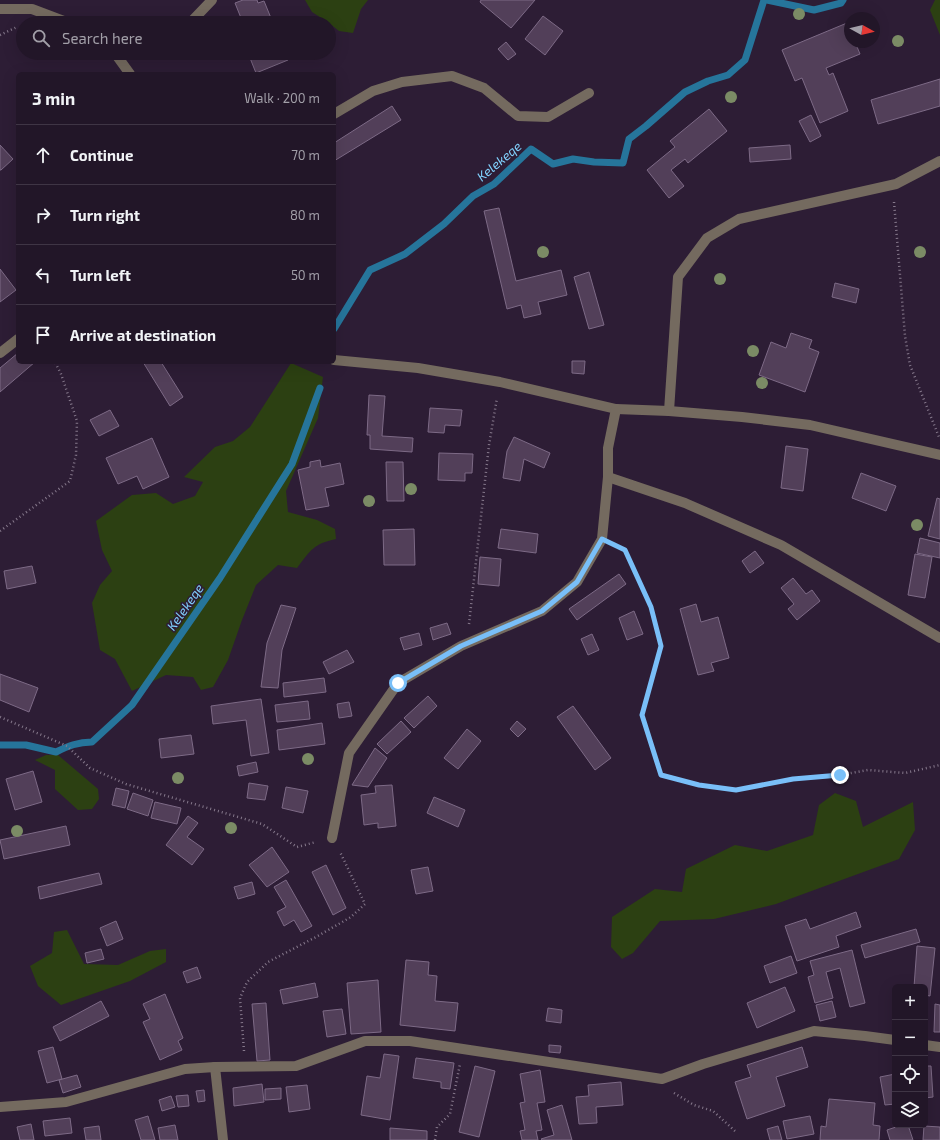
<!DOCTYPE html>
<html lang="en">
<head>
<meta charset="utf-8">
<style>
	:root { --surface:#221628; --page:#2a1f30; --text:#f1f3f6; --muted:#a29fa8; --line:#3f3545 }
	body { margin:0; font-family:"Exo 2",sans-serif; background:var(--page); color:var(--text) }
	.controls { position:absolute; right:12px; bottom:12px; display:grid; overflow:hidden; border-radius:6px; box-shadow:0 4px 16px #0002 }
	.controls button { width:36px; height:36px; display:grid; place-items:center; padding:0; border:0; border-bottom:1px solid var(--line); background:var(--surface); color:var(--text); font:20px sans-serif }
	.compass { position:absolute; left:844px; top:12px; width:36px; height:36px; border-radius:50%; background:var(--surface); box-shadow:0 4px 16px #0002; rotate:98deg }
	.stop { position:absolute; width:12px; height:12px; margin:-9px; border:3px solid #79bff8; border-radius:50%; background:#fff }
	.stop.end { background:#79bff8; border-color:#fff; box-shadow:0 1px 4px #0008 }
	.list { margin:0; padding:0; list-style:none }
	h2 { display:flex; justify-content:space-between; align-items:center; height:52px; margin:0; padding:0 16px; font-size:17px }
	h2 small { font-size:13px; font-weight:400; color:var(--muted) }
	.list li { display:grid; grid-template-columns:26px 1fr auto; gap:12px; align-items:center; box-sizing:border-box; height:60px; padding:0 16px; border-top:1px solid var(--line) }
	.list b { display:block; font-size:15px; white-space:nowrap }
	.list em { font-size:13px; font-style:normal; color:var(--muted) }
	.icon { flex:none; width:22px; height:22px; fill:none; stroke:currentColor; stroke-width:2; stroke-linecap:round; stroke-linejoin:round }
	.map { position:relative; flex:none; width:940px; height:1140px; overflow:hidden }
	.search { position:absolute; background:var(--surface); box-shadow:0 4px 16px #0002; left:16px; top:16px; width:320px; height:44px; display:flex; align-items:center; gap:10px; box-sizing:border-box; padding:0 14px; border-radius:22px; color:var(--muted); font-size:15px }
	.panel { position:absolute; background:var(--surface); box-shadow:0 4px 16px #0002; left:16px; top:72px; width:320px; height:292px; border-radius:6px }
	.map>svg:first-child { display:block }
</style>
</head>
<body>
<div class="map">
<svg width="940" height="1140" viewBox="0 0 940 1140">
	<rect width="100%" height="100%" fill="#2d1d35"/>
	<g fill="#2c4012">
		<path d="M305 0H368L361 9 353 33 339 31 329 23 312 12Z"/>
		<path d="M935 0H940V35L930 10Z"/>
		<path d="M291 363 323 377 318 418 286 491 288 512 317 520 335 529 336 539C313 544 311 550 297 568L278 565 256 585 242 620 228 660 213 687 201 690 193 677 166 675 132 691 115 659 100 650 92 603 100 585 112 571 102 550 96 521 132 495 156 493 173 504 195 496 203 482 184 477 215 447 233 441 250 427Z"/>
		<path d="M46 755H58L98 789 99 799 92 809 78 810 55 789V770L35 760Z"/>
		<path d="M835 793 856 801 863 827 913 802 915 830 899 859 776 904 714 919 660 921 633 953 622 959 611 947 612 917 655 889 682 892 686 869 735 845 767 851 813 835 819 805Z"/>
		<path d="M67 930 84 964 118 965 150 951 166 949V962L130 981 61 1005 38 986 30 966 52 953 54 932Z"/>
	</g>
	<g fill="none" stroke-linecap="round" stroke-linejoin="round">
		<g stroke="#26759b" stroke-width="7">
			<path d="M767 0 814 10 841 3 843 0"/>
			<path d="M334 329 370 270 405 254 444 224 473 196 494 184 531 149 553 164 573 159 594 162 623 163 629 139 646 126 685 92 708 81 728 75 745 60 764 0"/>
			<path d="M0 745H26L56 752C68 746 78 742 92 742L132 705 220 578 292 464 320 388"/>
		</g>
	</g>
	<g fill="#523f59" stroke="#7d6a86">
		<path d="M243 0H257L258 3 264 1 273 23H243L235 3Z"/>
		<path d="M481 0H535L511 28 480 2Z"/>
		<path d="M543 16 563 31 545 55 525 39Z"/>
		<path d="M847 23 850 30V42H855L860 54 826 68 829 75 833 73 848 111 820 123 802 78 795 81 782 50Z"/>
		<path d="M506 42 516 54 508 60 498 49Z"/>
		<path d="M248 53H285L288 60 256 73Z"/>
		<path d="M940 79V106L878 124 871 100Z"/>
		<path d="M392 106 401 120 334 161V143Z"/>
		<path d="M709 109 727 131 688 163 685 159 671 170 684 186 669 198 647 170 675 147 670 141Z"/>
		<path d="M811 115 821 136 810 142 799 121Z"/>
		<path d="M0 145 13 159 1 170H0Z"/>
		<path d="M790 145 791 159 750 162 749 148Z"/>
		<path d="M499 208 516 281 561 270 567 295 538 302 541 314 524 318 521 305 507 309 484 211Z"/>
		<path d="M0 269 16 290 0 302Z"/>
		<path d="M589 272 604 325 589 329 574 277Z"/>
		<path d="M835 283 859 289 856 303 832 297Z"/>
		<path d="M791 333 812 340 809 348 819 352 805 392 759 375 771 342 786 348Z"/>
		<path d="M18 353V362H35L0 392V368Z"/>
		<path d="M572 361H585L584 374 572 373Z"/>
		<path d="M143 362H161L183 397 170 406Z"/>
		<path d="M369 395 385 396 382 436 413 438 412 452 370 449V435H367Z"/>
		<path d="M430 408 462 410 460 426 445 425 444 433 428 432Z"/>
		<path d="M110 410 119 426 99 436 90 420Z"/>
		<path d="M514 437 550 453 544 468 524 459 520 481 503 478 507 451Z"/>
		<path d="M152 438 169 477 143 489 137 476 118 484 106 458Z"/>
		<path d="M786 446 808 449 803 491 781 488Z"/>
		<path d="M439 453 473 454 472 473H465V481L438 480Z"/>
		<path d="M320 460 321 467 340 463 344 484 325 488 329 506 306 510 298 470 310 467V462Z"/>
		<path d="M386 462H403L404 501H387Z"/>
		<path d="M861 473 896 486 886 511 852 498Z"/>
		<path d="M937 498 940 499V539L928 536Z"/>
		<path d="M414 529 415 565H384L383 530Z"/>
		<path d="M501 529 538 534 536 553 498 548Z"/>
		<path d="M920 538 940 543V558L917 553Z"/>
		<path d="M755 551 764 563 750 573 742 561Z"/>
		<path d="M915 554 932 557 925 598 908 595Z"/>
		<path d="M480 557 501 559 499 586 478 584Z"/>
		<path d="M32 566 36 583 7 589 4 571Z"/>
		<path d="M619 574 626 584 577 620 569 609Z"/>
		<path d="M793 578 806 594 812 590 820 601 797 620 788 609 794 604 781 588Z"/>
		<path d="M696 604 701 622 718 617 729 658 711 663 714 671 698 675 680 609Z"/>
		<path d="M281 605 296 608 282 650 278 688 261 687 267 643Z"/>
		<path d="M634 611 643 634 627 640 619 618Z"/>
		<path d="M447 623 451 634 433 640 430 628Z"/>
		<path d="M419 633 422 645 404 650 400 638Z"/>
		<path d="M592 634 599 650 588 655 581 639Z"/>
		<path d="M347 650 354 662 329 674 323 662Z"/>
		<path d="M0 674 38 688 29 712 0 700Z"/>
		<path d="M324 678 326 692 284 697 283 683Z"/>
		<path d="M428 696 437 706 414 728 404 718Z"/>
		<path d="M261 699 269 753 251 756 246 720 213 724 211 706Z"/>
		<path d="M308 701 310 719 277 722 275 705Z"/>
		<path d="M349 702 352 716 339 718 337 704Z"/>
		<path d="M573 706 611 758 595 770 557 717Z"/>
		<path d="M401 721 411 732 387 754 377 744Z"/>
		<path d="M517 721 526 729 518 737 510 729Z"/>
		<path d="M322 723 325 744 279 750 277 730Z"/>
		<path d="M467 729 481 741 458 769 444 758Z"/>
		<path d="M191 735 194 754 161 758 159 739Z"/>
		<path d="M375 748 387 758 368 787 352 785Z"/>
		<path d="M256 762 258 772 239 776 237 766Z"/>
		<path d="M33 771 42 802 15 810 6 779Z"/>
		<path d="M249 783 268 786 265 800 247 798Z"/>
		<path d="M392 785 396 826 378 828V823L364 825 361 795 376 793 375 786Z"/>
		<path d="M286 787 308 791 303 813 282 808Z"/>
		<path d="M116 788 129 791 125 808 112 805Z"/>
		<path d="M133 793 153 800 148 816 127 809Z"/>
		<path d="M434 797 465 810 458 827 427 813Z"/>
		<path d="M155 802 181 808 177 824 151 818Z"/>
		<path d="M188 816 198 823 187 837 204 849 192 865 166 845Z"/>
		<path d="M66 826 70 845 4 859 0 840Z"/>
		<path d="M272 847 289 872 267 887 249 865Z"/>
		<path d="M326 865 346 908 333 915 312 872Z"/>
		<path d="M428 867 433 891 416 894 411 870Z"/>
		<path d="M99 873 102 884 40 899 38 887Z"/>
		<path d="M286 880 312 926 301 932 294 920 284 926 277 912 286 907 274 887Z"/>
		<path d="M252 882 255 894 238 899 234 887Z"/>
		<path d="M856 912 861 927 836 936 839 947 797 961 785 926 806 919 810 929Z"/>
		<path d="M116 921 123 939 107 946 100 928Z"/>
		<path d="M916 929 920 942 865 958 861 945Z"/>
		<path d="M917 946 935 948 930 996 925 995V987H914Z"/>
		<path d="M101 949 104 959 87 963 85 953Z"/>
		<path d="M852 950 865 1003 850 1007 840 968 826 972 833 998 815 1003 808 977 814 975 810 961Z"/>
		<path d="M791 956 797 973 770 983 764 966Z"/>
		<path d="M406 960 429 962 428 975 437 976 435 1001 458 1003 455 1031 400 1025Z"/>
		<path d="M197 967 201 978 187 983 183 972Z"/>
		<path d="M378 980 381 1032 351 1034 347 983Z"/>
		<path d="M315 983 318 997 283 1004 280 990Z"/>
		<path d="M785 987 795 1011 757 1028 747 1003Z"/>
		<path d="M165 994 183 1038 178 1041 182 1050 160 1060 143 1022 150 1019 143 1004Z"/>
		<path d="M101 1001 109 1016 60 1041 53 1027Z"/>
		<path d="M832 1001 836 1017 820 1021 816 1005Z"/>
		<path d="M266 1003 270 1060 257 1061 252 1004Z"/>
		<path d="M935 1004 940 1005V1032H934Z"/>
		<path d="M548 1008 562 1010 561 1023 546 1021Z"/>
		<path d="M342 1009 346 1034 327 1037 323 1011Z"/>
		<path d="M549 1045 561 1046 560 1053 549 1052Z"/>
		<path d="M53 1047 62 1079 47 1083 38 1051Z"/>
		<path d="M802 1047 808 1067 776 1077 785 1106 747 1119 735 1082 751 1077 747 1065Z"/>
		<path d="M384 1054 399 1056 390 1120 361 1115 367 1076 380 1078Z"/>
		<path d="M416 1058 454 1063 450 1089 441 1088V1082L413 1078Z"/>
		<path d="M475 1066 495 1071 479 1137 459 1132Z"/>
		<path d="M925 1066H931L933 1097 925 1098Z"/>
		<path d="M540 1070 545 1102 537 1103 542 1130 536 1131 538 1140H522L520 1131 525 1130 520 1103 525 1102 520 1074Z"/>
		<path d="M895 1074V1104L885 1105 880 1077Z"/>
		<path d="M77 1075 81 1087 63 1093 59 1080Z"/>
		<path d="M621 1082 623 1105 596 1107 597 1123 579 1124 576 1097 589 1096 588 1085Z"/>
		<path d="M262 1084 264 1102 234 1106 233 1088Z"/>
		<path d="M307 1085 310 1109 289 1112 286 1087Z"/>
		<path d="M281 1088V1099L265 1100V1089Z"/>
		<path d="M204 1090 205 1101 198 1102 196 1091Z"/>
		<path d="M188 1095 189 1106 178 1107 176 1096Z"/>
		<path d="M171 1096 175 1107 162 1111 159 1100Z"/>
		<path d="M829 1099 875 1103 873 1125 880 1126 879 1140H820L821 1126 826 1127Z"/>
		<path d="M562 1105 572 1140H542L541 1139 554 1135 547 1110Z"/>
		<path d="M148 1116 155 1140H141L135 1120Z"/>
		<path d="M810 1116 814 1134 787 1139 783 1121Z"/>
		<path d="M70 1118 72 1133 45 1136 43 1121Z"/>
		<path d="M31 1124 34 1140H20L17 1127Z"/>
		<path d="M175 1125 178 1140H160L158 1128Z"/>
		<path d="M902 1125H908L913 1140H890L887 1130Z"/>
		<path d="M99 1126 101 1140H86L84 1128Z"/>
		<path d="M778 1126 782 1140H770L767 1129Z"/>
		<path d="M924 1126 940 1127V1140H923Z"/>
		<path d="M390 1128 427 1131V1140H390Z"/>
	</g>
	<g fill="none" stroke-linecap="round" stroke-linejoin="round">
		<g stroke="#86798c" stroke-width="2.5" stroke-dasharray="1 3" stroke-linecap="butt">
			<path d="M0 35 17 27"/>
			<path d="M894 202 905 336 910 365 939 437"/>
			<path d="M0 531 70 481 76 455 77 421 61 374 55 362"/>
			<path d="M616 546 625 550 651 607 661 646 642 715 661 775 699 785 736 790 793 779 840 775 868 770 905 773 940 765"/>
			<path d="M469 624 489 445 497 398"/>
			<path d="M0 717 67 746 90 768 126 784 262 824 297 847 316 842"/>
			<path d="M244 1051 240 998 247 982 268 962 316 937 351 917 365 904 340 852"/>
			<path d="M674 1093 694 1105 713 1111 735 1131"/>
			<path d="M435 1140 437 1127 450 1114 460 1064"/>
		</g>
		<g stroke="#746a5f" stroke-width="10">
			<path d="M0 9H32L69 23"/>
			<path d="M190 23 212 0"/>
			<path d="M113 53 117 56 130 74"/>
			<path d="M334 114 373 91 402 82 452 76 484 88 518 116 548 117 589 93"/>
			<path d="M0 353 18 339"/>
			<path d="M334 360 418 368 500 382 616 409 669 411 742 417 810 425 940 455"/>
			<path d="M669 411 678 277 707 238 739 219 896 184 940 161"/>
			<path d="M608 477 685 503 781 545 940 638"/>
			<path d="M332 838 349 753 398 683 461 646 542 611 577 582 602 539 608 477V448L616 409"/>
			<path d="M925 1045 940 1047"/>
			<path d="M215 1067 223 1140"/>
			<path d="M0 1107 66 1102 185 1069 215 1067 296 1066 365 1041H410L662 1079 703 1064 814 1031 865 1036 895 1040"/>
		</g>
	</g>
	<g fill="#7b8b65">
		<circle cx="799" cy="14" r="6"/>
		<circle cx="898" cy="41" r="6"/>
		<circle cx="731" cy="97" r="6"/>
		<circle cx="543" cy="252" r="6"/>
		<circle cx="920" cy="252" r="6"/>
		<circle cx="720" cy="279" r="6"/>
		<circle cx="753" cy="351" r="6"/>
		<circle cx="762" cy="383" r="6"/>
		<circle cx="411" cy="489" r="6"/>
		<circle cx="369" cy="501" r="6"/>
		<circle cx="917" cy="525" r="6"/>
		<circle cx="308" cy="759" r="6"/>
		<circle cx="178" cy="778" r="6"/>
		<circle cx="231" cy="828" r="6"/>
		<circle cx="17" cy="831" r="6"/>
	</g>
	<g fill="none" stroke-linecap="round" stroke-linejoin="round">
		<path stroke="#79bff8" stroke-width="5" d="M398 683 461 646 542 611 577 582 602 539 625 550 651 607 661 646 642 715 661 775 699 785 736 790 793 779 840 775"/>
	</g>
	<g text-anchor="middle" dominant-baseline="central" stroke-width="3" stroke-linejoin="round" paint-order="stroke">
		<g font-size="13" font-style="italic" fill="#81d1fd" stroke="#2d1d35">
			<text transform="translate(499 161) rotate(-40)">Kelekeqe</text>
			<text transform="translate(185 607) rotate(-55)">Kelekeqe</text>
		</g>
	</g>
</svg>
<div class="controls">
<button>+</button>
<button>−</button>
<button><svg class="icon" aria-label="locate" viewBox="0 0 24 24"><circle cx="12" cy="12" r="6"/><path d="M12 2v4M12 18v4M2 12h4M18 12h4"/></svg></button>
<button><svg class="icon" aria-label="layers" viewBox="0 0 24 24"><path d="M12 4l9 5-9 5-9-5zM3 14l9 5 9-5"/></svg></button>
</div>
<svg class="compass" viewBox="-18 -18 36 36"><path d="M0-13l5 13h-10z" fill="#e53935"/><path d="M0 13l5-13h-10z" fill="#a29fa8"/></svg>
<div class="stop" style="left:398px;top:683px"></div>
<div class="stop end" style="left:840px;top:775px"></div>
<div class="search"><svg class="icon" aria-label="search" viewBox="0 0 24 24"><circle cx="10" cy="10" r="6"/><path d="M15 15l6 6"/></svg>Search here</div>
<section class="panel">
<h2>3 min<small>Walk · 200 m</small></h2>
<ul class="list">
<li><svg class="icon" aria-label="ahead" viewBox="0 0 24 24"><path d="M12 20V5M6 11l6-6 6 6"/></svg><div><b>Continue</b></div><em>70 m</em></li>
<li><svg class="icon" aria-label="right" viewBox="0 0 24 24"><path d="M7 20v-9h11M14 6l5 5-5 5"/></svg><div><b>Turn right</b></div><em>80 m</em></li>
<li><svg class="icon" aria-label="left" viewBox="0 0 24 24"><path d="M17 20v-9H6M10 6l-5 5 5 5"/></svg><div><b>Turn left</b></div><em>50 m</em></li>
<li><svg class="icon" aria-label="arrive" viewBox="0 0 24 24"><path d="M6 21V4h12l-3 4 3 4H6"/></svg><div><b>Arrive at destination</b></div></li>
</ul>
</section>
</div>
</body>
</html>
